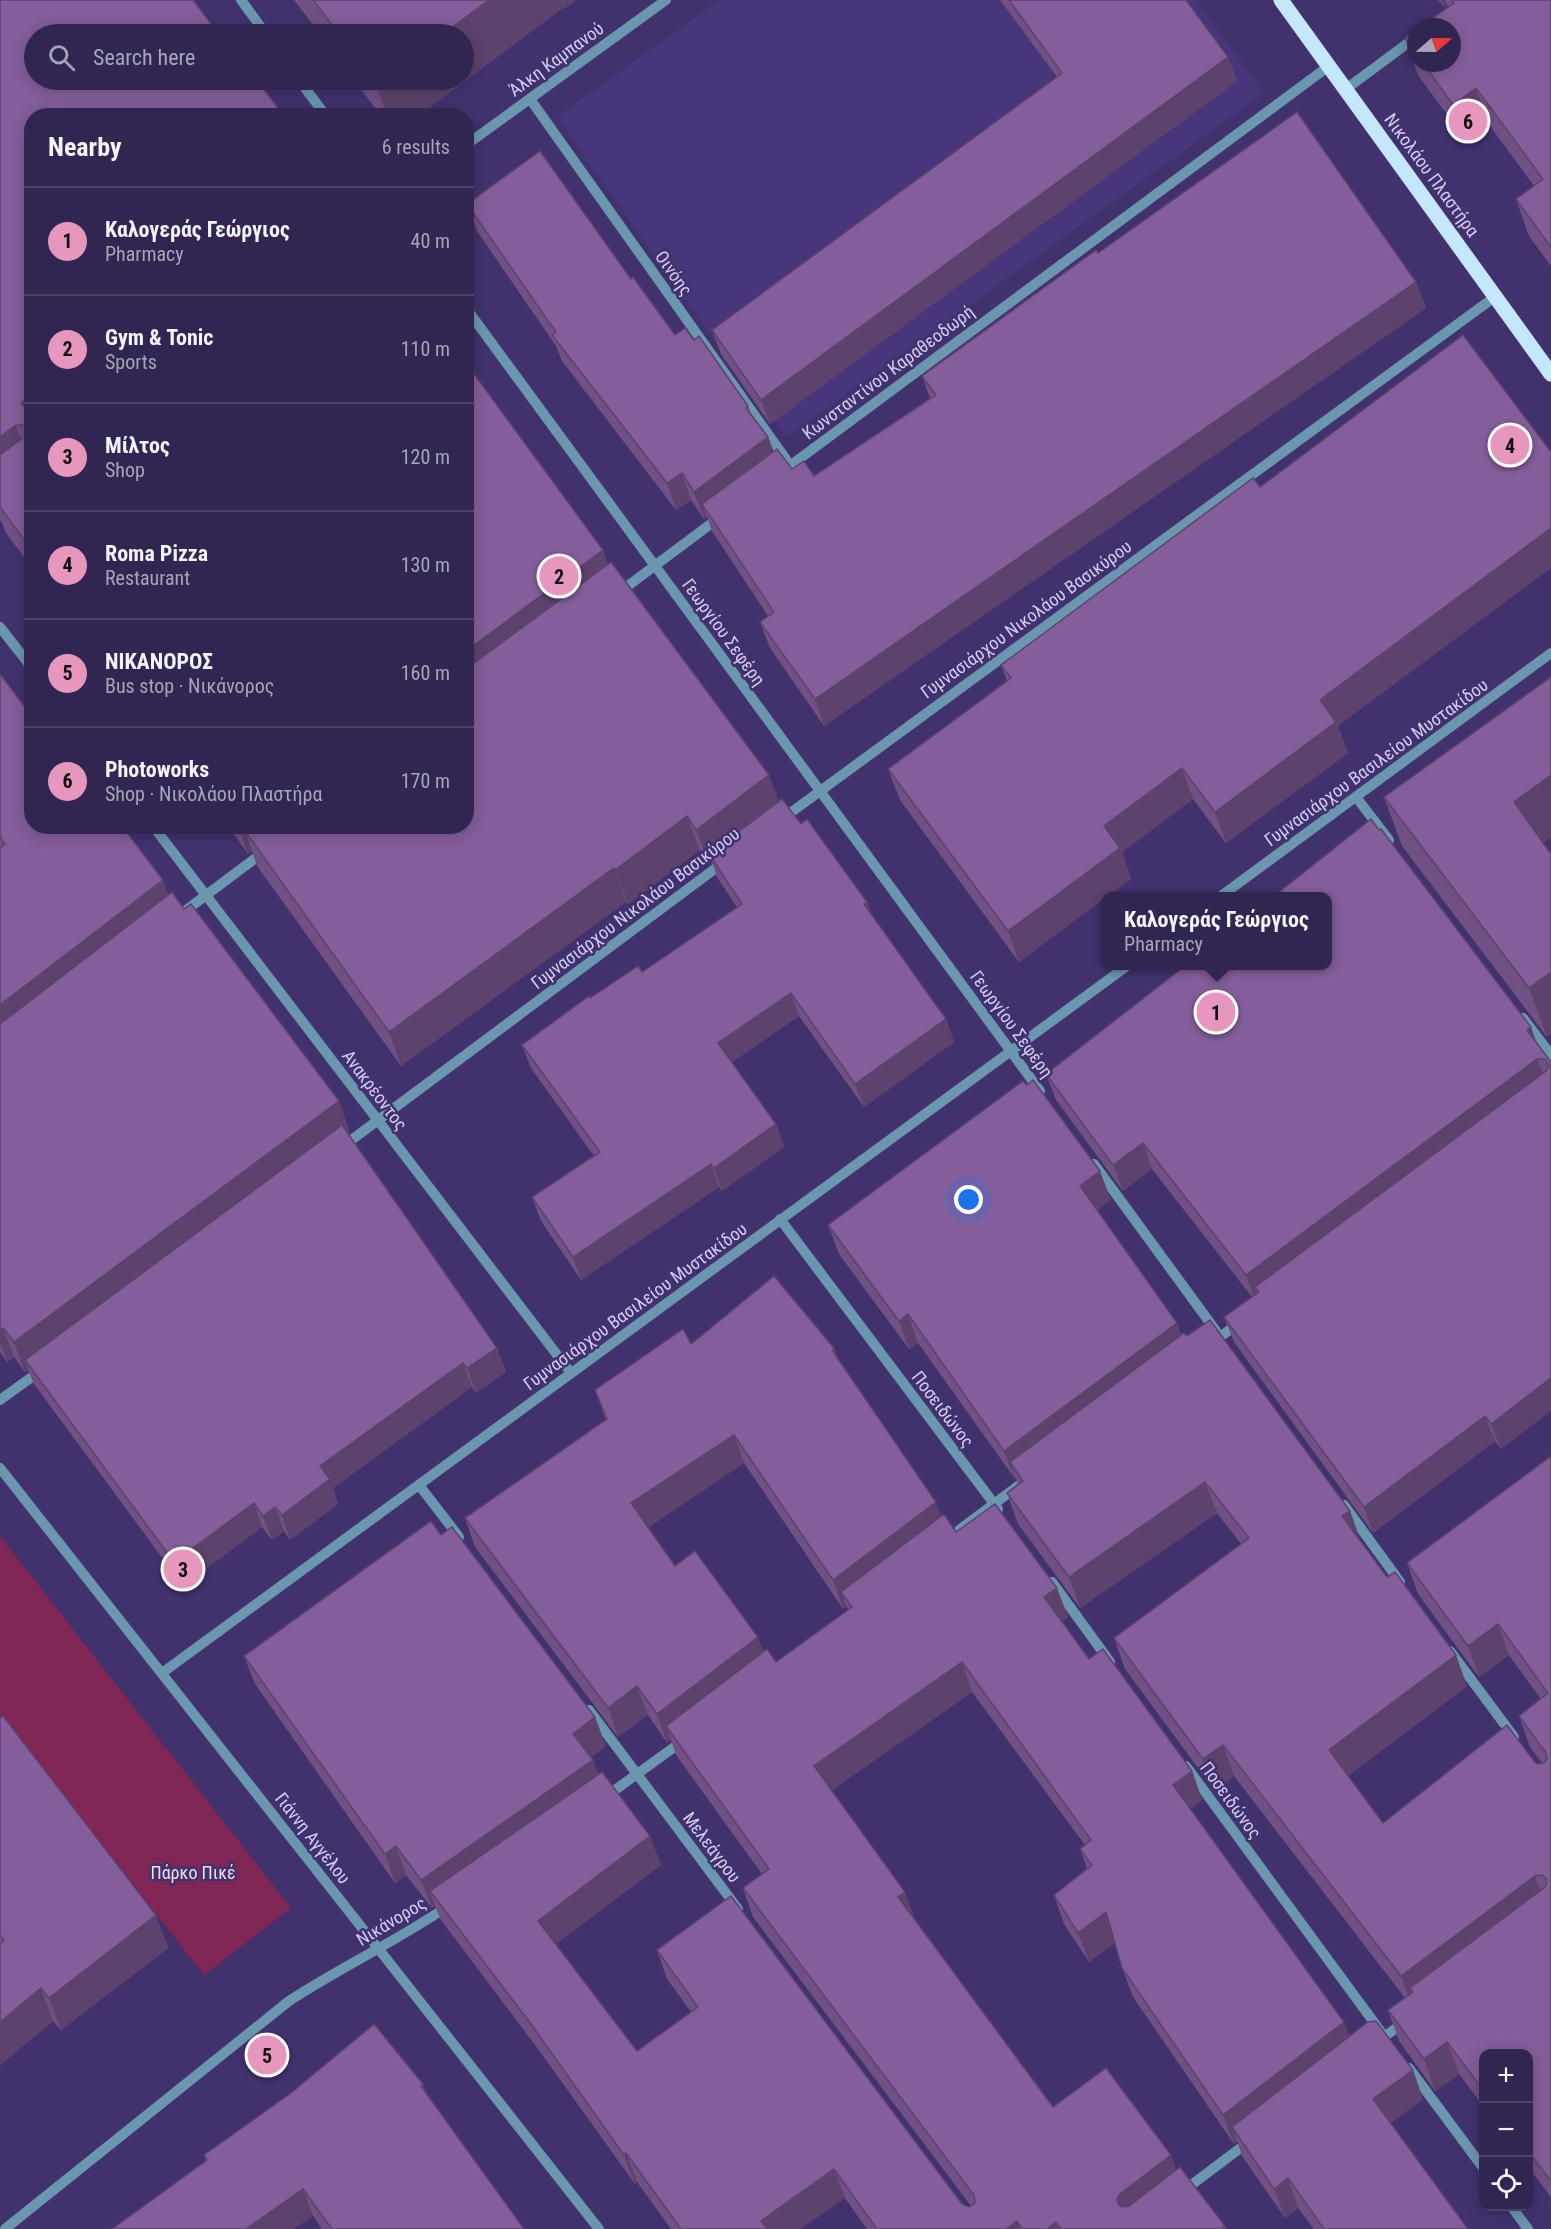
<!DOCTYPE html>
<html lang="en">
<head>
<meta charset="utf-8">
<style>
	:root { --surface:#312652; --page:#3d325c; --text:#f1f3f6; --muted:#a8a5b8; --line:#4c4369; --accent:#e797bd }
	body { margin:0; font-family:"Roboto Condensed",sans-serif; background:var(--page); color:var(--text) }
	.controls { position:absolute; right:18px; bottom:18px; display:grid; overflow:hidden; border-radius:12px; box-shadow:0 3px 15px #0003 }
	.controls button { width:54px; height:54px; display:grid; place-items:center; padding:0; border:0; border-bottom:2px solid var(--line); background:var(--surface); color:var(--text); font:30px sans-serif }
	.compass { position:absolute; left:1407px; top:18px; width:54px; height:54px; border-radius:50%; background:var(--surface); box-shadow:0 3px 15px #0003; rotate:70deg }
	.you { position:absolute; left:969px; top:1200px; width:21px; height:21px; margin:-15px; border:4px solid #fff; border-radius:50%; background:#1a73e8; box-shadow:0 0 0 9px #1a73e833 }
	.badge { display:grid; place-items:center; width:39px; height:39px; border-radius:50%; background:var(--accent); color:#111; font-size:20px; font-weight:700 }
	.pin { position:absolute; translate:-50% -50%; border:3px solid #fff; box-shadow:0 2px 6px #0006 }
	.popup { position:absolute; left:1101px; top:892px; width:231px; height:78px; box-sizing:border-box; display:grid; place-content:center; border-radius:12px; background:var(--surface); filter:drop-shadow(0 2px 4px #0005); font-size:20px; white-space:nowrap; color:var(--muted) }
	.popup b { font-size:22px; color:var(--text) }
	.popup::after { content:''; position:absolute; left:50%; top:100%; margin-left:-12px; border:12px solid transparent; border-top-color:var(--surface) }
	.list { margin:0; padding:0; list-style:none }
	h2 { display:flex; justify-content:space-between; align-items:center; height:78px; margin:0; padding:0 24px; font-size:26px }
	h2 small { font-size:20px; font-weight:400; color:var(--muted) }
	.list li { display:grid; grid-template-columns:39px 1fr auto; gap:18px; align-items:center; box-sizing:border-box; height:108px; padding:0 24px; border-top:2px solid var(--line) }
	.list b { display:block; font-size:22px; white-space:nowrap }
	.list p { margin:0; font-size:20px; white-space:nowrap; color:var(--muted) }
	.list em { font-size:20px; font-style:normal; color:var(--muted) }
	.icon { flex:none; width:33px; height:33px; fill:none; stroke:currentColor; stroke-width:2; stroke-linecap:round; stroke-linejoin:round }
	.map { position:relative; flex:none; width:1551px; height:2229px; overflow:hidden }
	.search { position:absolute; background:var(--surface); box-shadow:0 3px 15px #0003; left:24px; top:24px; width:450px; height:66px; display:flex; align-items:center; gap:15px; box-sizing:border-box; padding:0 21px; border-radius:33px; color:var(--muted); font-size:22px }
	.panel { position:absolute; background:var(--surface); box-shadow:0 3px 15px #0003; left:24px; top:108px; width:450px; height:726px; border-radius:24px }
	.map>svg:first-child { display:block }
</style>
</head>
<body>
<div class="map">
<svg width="1551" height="2229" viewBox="0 0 1551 2229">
	<rect width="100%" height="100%" fill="#41326e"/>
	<path fill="#47367a" d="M719 0H1196L1264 93 787 437 722 351 557 117Z"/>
	<path fill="#802655" d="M0 1536 291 1908 204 1975 0 1713Z"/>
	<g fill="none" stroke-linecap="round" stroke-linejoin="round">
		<g stroke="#6a97af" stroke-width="10">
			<path d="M241 0 266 34"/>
			<path d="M299 80 326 116"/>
			<path d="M1346 89 1416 37"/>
			<path d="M530 99 790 465"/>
			<path d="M466 145 666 0"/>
			<path d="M466 308 1040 1091"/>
			<path d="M779 474 1329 66"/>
			<path d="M617 594 720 517"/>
			<path d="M0 627 32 668"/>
			<path d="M1356 797 1389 840"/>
			<path d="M782 819 1496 296"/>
			<path d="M153 826 571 1373"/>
			<path d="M1221 896 1551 653"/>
			<path d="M181 914 265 851"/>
			<path d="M1523 1018 1551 1055"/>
			<path d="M342 1147 724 862"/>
			<path d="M1094 1164 1216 1331"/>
			<path d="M780 1219 998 1509"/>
			<path d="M1212 1343 1240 1322"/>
			<path d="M0 1400 43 1369"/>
			<path d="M0 1468 599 2229"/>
			<path d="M419 1485 459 1537"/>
			<path d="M1344 1505 1400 1582"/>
			<path d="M959 1530 1018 1486"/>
			<path d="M1052 1582 1110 1662"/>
			<path d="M1450 1651 1514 1737"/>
			<path d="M162 1673 1127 966"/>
			<path d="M589 1710 738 1909"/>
			<path d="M1186 1766 1381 2032"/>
			<path d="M604 1798 684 1740"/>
			<path d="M1377 2042 1406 2021"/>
			<path d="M1409 2068 1484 2169"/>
			<path d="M1182 2192 1251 2140"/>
			<path d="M1511 2206 1528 2229"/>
			<path d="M5 2229 289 2001C341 1967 397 1941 448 1906"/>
		</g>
		<path stroke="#c4e7fb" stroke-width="15" d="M1281 0 1551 374"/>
	</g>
	<g fill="#715184" fill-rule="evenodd">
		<path d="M0 0 219 34 32 116V568L6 533 2 523 0 520Z"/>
		<path d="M294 0H576L565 8 564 7 418 116H381L354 80H464V34H320Z"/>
		<path d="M1000 0H1186L1228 57 1237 81 770 424 721 354 712 330 1057 77Z"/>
		<path d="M1438 0H1551V266L1529 236 1516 199 1534 186 1490 126 1467 142 1418 75 1405 38 1416 54V63H1423L1448 7 1447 5 1444 7Z"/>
		<path d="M467 204 631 279 675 335 748 406 752 416 768 437 774 452 792 469 814 476 930 398 922 376 1098 253 1416 282 1426 308 824 726 770 648 760 622 768 616 712 531 707 517 704 519 691 500 676 510 562 361 556 346 477 231Z"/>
		<path d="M603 550 608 565 779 801 801 824 867 902 872 916 946 1019 954 1042 864 1107 799 1016 732 1062 776 1124 784 1147 722 1191 719 1187 581 1280 541 1221 532 1197 594 1156 531 1068 522 1045 590 998 642 972 737 907 717 877 712 862 709 864 700 850 628 904 626 902 401 1066 257 866 252 851 248 854 228 826H466Z"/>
		<path d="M1001 665 1338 726 1348 753 1226 843 1193 799 1122 852 1131 879 1107 897H1105L1019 962 900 800 888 769 1007 681Z"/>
		<path d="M0 674 32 826 168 895 184 909 339 1101 349 1131 348 1133 497 1348 506 1372 476 1393 472 1387 333 1488 338 1504 290 1540 284 1531 272 1540 262 1527 183 1586 34 1384 28 1370 25 1372 14 1357 7 1362 0 1352Z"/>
		<path d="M1551 677V837L1543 843 1547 1037 1402 846 1384 797Z"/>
		<path d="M1531 1027 1536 1042 1551 1062 1501 1449 1495 1441 1373 1533 1234 1342 1224 1317 1252 1297 1152 1169 1123 1191 1056 1100 1046 1074Z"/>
		<path d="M1111 1200 1097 1210 1177 1323 1181 1335 1187 1336 1350 1511 1361 1542 1467 1686 1348 1776 1383 1823 1534 1761 1537 1764 1542 1763 1530 1747 1519 1716 1541 1699 1509 1655 1479 1677 1418 1594 1407 1563 1551 1456V2197L1528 2167V2054H1484V2107L1459 2074 1435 2091 1399 2041 1388 2010 1405 1998 1234 1776 1215 1791 1125 1669 1114 1638 1241 1544 1217 1513 1080 1608 1018 1524 1007 1493 1018 1485 1016 1479H1015L918 1343 909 1349 839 1254 828 1225Z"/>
		<path d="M691 1344 834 1348 837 1358 941 1517 956 1532 1068 1617 1062 1621 1089 1659 1192 1771 1202 1800 1190 1809 1344 2022 1349 2037 1423 2099 1391 2123 1468 2229H1314L1298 2208 1285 2218 1242 2156 1237 2141 1234 2144 1133 1997 1122 1968 1115 1942 1089 1962 1064 1924 1054 1895 1087 1868 1080 1849 1085 1845 972 1692 832 1790 916 1921 1053 2107 1171 2155 1176 2170 1225 2226 1226 2229H867L845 2198 800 2229H671L637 2182 635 2184 541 2053 441 1920 435 1906 432 1908 406 1875 395 1883 255 1684 244 1656 441 1535 606 1746 591 1757 593 1760 598 1774 661 1865 556 1944 637 2051 691 2012 667 1979 657 1950 962 2204 969 2207 971 2206 753 1917 743 1888 762 1874 676 1755 671 1740 667 1743 648 1715 618 1737 475 1547 465 1518 606 1420 595 1390ZM744 1463 843 1609 847 1606 848 1610 776 1662 763 1652 675 1566 648 1527Z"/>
		<path d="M0 1718 156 1915 168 1948 61 2030 53 2021 0 2065Z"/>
		<path d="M428 2096 524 2229H322L313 2216 206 2161 204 2155Z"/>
	</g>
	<g fill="#5c426c">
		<path d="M489 0H561L564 7 418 116H387L376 84 383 80H464V34H443Z"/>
		<path d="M562 0H576L565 8Z"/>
		<path d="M1441 0H1445L1447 5 1444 7Z"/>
		<path d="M1228 57 1237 81 770 424 761 400Z"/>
		<path d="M1476 88 1490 126 1467 142 1453 105Z"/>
		<path d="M1416 282 1426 308 824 726 815 699Z"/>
		<path d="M32 395V434L21 403Z"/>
		<path d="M16 425 28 460 0 481V437Z"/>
		<path d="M768 437 778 464 702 504 707 517 704 519 694 492Z"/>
		<path d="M682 473 691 500 676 510 667 483Z"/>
		<path d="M1551 528V568L1338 726 1348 753 1226 843 1215 812 1320 700Z"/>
		<path d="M603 550 615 584 466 694V651Z"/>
		<path d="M1182 768 1193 799 1122 852 1131 879 1107 897H1105V898L1019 962 1008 931 1104 826Z"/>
		<path d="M769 775 782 810 709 854 712 862 709 864 696 830Z"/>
		<path d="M1551 775V837L1532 851 1514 802Z"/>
		<path d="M687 816 700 850 628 904 615 870Z"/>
		<path d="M238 826H286L245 831 252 851 248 854Z"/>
		<path d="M614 868 626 902 401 1066 389 1032Z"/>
		<path d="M163 880 174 910 0 1044V1005Z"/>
		<path d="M867 902 875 925 864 904Z"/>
		<path d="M1551 972V1034L1547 1037 1529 988Z"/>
		<path d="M791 993 799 1016 726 1066 718 1043Z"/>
		<path d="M946 1019 954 1042 864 1107 855 1084Z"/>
		<path d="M1531 1027 1540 1053 1527 1030Z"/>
		<path d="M1537 1059 1547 1085 1259 1292 1255 1287 1259 1298 1255 1301 1246 1275Z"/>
		<path d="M339 1101 349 1131 31 1368 25 1360 28 1370 25 1372 14 1342Z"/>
		<path d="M776 1124 784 1147 722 1191 714 1168Z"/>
		<path d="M1143 1143 1152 1169 1123 1191 1113 1165Z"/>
		<path d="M711 1164 719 1187 581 1280 573 1257Z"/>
		<path d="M1100 1171 1111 1200 1091 1215 1080 1186Z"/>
		<path d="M908 1314 918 1343 909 1349 899 1321Z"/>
		<path d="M1177 1323 1187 1351 1010 1462 1016 1479H1015L1004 1451Z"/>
		<path d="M3 1328 14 1357 7 1362 0 1343V1330Z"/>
		<path d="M497 1348 506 1372 476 1393 467 1368Z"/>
		<path d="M463 1363 472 1387 333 1488 338 1504 290 1540 282 1515 320 1466Z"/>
		<path d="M1551 1378V1411L1501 1449 1491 1424Z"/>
		<path d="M1485 1416 1495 1441 1373 1533 1364 1507Z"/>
		<path d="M734 1435 744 1463 642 1532 631 1503Z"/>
		<path d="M1205 1482 1217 1513 1080 1608 1069 1577Z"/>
		<path d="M936 1502 946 1531 841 1592 847 1606 843 1609 833 1580Z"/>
		<path d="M254 1503 262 1527 183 1586 174 1562Z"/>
		<path d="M275 1507 284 1531 272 1540 263 1516Z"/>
		<path d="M1350 1511 1361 1542 1342 1516Z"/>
		<path d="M1057 1588 1068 1617 1055 1626 1044 1597Z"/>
		<path d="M1498 1624 1509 1655 1479 1677 1468 1646Z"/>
		<path d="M758 1637 768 1666 666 1726 671 1740 667 1743 657 1714Z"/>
		<path d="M1456 1655 1467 1686 1340 1782 1329 1750Z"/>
		<path d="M962 1662 972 1692 825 1795 814 1766Z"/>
		<path d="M637 1686 648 1715 618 1737 608 1708Z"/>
		<path d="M595 1717 606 1746 583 1762 573 1734Z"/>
		<path d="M1223 1745 1234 1776 1215 1791 1203 1759Z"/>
		<path d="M593 1760 604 1789 430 1891 435 1906 432 1908 421 1880Z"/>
		<path d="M1192 1771 1202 1800 1184 1814 1173 1785Z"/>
		<path d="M650 1836 661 1865 548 1950 538 1921Z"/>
		<path d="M396 1846 406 1875 395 1883 385 1854Z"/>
		<path d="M1535 1876 1547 1907 1413 1992 1410 1988 1416 2005 1412 2007 1401 1976Z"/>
		<path d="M905 1892 916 1921 909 1926 898 1897Z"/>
		<path d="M1106 1912 1117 1941 1089 1962 1078 1933Z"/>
		<path d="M156 1915 168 1948 61 2030 49 1998Z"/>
		<path d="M41 1988 53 2021 0 2065V2022Z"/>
		<path d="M1344 2022 1355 2051 1232 2127 1237 2141 1234 2144 1223 2115Z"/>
		<path d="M1447 2042 1459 2074 1435 2091 1424 2059Z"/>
		<path d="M1413 2070 1423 2099 1384 2128 1373 2099Z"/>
		<path d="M423 2084 433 2111 421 2086Z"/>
		<path d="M626 2153 637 2182 635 2184 624 2155Z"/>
		<path d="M1171 2155 1181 2184 1128 2229 1118 2204 1117 2198 1120 2194Z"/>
		<path d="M834 2169 845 2198 800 2229H764L761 2221Z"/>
		<path d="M1288 2178 1298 2208 1285 2218 1274 2189Z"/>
		<path d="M303 2189 313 2216 294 2229H246Z"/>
		<path d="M1017 2221 1020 2229H1006Z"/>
		<path d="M1056 2222 1059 2229H1047Z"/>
	</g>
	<g fill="#835e9a" stroke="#5c426c" stroke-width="1.5">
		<path d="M0 0H193L219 34H34V80H257L284 116H32V395L21 403 32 418V551L0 507V455L24 437 27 431 26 428 22 425H16L0 437Z"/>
		<path d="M313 0H489L443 34H339Z"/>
		<path d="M1009 0H1186L1228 57 761 400 712 330 1062 73Z"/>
		<path d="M1452 0H1551V247L1516 199 1543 179 1476 88 1453 105 1423 63H1452V27H1420L1454 3Z"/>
		<path d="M1416 30V54L1405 38Z"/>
		<path d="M372 80H383L376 84Z"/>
		<path d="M1297 112 1416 282 815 699 760 622 774 612 702 504 777 449 792 469 804 461 814 476 936 395 922 376 1096 250 1098 253Z"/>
		<path d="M540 151 631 279 633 277 675 335 685 328 694 340 699 336 748 406 746 408 768 437 694 492 682 473 667 483 552 335 556 332 467 204Z"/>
		<path d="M1463 335 1551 452V528L1320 700 1336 722 1215 812 1182 768 1104 826 1120 848 1008 931 888 769 1011 678 1001 665 1253 478 1260 487Z"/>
		<path d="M466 363 603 550 466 651Z"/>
		<path d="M611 562 769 775 696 830 687 816 615 870 614 868 389 1032 245 831 252 826H466V669Z"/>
		<path d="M0 674 32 716V826H122L163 880 0 1005V848L5 844 0 837Z"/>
		<path d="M1551 677V775L1514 802 1551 854V972L1529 988 1384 797Z"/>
		<path d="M782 799 801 824 807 819 867 902 864 904 946 1019 855 1084 791 993 718 1043 776 1124 714 1168 711 1164 573 1257 532 1197 600 1152 522 1045 589 996 590 998 638 966 642 972 742 904 709 854Z"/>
		<path d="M1371 819 1379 830 1381 829 1531 1027 1527 1030 1551 1062V1378L1491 1424 1485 1416 1364 1507 1224 1317 1259 1292 1255 1287 1546 1071 1549 1065 1545 1059H1537L1246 1275 1143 1143 1113 1165 1046 1074 1185 966H1327V897H1273Z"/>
		<path d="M172 892 184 909 191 904 339 1101 14 1342 3 1328 0 1330V1024Z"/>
		<path d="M1033 1080 1100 1171 1080 1186 1177 1323 1004 1451 908 1314 899 1321 828 1225 1023 1081 1027 1085Z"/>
		<path d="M342 1125 497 1348 467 1368 463 1363 320 1466 330 1479 282 1515 275 1507 263 1516 254 1503 174 1562 25 1360Z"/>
		<path d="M774 1276 834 1348 832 1350 936 1502 833 1580 734 1435 631 1503 675 1566 695 1551 758 1637 657 1714 637 1686 608 1708 465 1518 607 1419 595 1390 683 1329 691 1344Z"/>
		<path d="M1210 1320 1350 1511 1342 1516 1387 1577 1395 1572 1456 1655 1329 1750 1383 1823 1507 1725 1534 1761 1537 1764 1544 1763 1547 1759 1546 1753 1519 1716 1548 1693 1498 1624 1468 1646 1407 1563 1551 1456V2181L1528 2151V2054H1484V2091L1447 2042 1424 2059 1388 2010 1413 1992 1410 1988 1544 1888 1547 1884 1546 1878 1542 1875 1535 1876 1401 1976 1223 1745 1203 1759 1114 1638 1249 1538 1205 1482 1069 1577 1007 1493 1023 1481 1010 1462 1184 1333 1187 1336Z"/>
		<path d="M995 1504 1057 1588 1044 1597 1089 1659 1103 1649 1192 1771 1173 1785 1344 2022 1223 2115 1122 1968 1106 1912 1078 1933 1054 1895 1092 1865 1080 1849 1091 1840 962 1662 814 1766 905 1892 898 1897 1053 2107 1106 2068 1171 2155 1120 2194 1117 2198 1118 2204 1122 2207 1129 2206 1180 2167 1225 2226 1221 2229H1061L1056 2222 1047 2229H1022L1017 2221 1006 2229H877L834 2169 761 2221 767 2229H681L626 2153 624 2155 531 2024 430 1891 602 1772 650 1836 538 1921 637 2051 698 2007 657 1950 731 1896 962 2204 969 2207 975 2203 974 2195 743 1888 769 1869 666 1726 767 1649 776 1662 852 1607 841 1592 944 1514 956 1532Z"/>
		<path d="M431 1521 441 1535 452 1527 595 1717 573 1734 593 1760 421 1880 396 1846 385 1854 244 1656Z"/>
		<path d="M3 1716 156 1915 49 1998 41 1988 0 2022V1944L4 1941 0 1935V1718Z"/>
		<path d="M1376 2021 1413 2070 1373 2099 1468 2229H1324L1288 2178 1274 2189 1232 2127 1368 2022Z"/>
		<path d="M374 2024 423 2084 421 2086 524 2229H332L303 2189 246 2229H112L207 2160 204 2155 291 2093Z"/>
	</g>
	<g text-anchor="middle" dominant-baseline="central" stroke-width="5" stroke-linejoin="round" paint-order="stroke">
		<g font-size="18" fill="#d3cef2" stroke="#41326e">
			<text transform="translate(556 59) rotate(-36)">Άλκη Καμπανού</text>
			<text transform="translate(1432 175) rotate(54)">Νικολάου Πλαστήρα</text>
			<text transform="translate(674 273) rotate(55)">Οινόης</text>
			<text transform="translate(888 372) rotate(-37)">Κωνσταντίνου Καραθεοδωρή</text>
			<text transform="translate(1026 619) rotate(-36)">Γυμνασιάρχου Νικολάου Βασικύρου</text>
			<text transform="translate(724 632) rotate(54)">Γεωργίου Σεφέρη</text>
			<text transform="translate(1376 762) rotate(-36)">Γυμνασιάρχου Βασιλείου Μυστακίδου</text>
			<text transform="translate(635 908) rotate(-37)">Γυμνασιάρχου Νικολάου Βασικύρου</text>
			<text transform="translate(1012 1024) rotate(54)">Γεωργίου Σεφέρη</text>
			<text transform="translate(375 1090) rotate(53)">Ανακρέοντος</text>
			<text transform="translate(635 1306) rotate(-36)">Γυμνασιάρχου Βασιλείου Μυστακίδου</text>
			<text transform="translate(943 1409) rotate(53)">Ποσειδώνος</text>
			<text transform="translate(1231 1800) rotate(54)">Ποσειδώνος</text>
			<text transform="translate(313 1838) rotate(52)">Γιάννη Αγγέλου</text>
			<text transform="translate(712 1847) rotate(53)">Μελεάγρου</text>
			<text transform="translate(391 1921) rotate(-31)">Νικάνορος</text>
		</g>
		<g font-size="18" fill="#f5dae4" stroke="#41326e">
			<text x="193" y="1872">Πάρκο Πικέ</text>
		</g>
	</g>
</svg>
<div class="controls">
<button>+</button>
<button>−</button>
<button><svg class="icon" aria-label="locate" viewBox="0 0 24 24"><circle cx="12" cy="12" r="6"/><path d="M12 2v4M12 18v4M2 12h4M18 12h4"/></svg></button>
</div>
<svg class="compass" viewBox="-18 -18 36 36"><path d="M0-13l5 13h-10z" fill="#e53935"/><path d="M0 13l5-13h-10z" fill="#a8a5b8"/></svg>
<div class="you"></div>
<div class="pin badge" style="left:1216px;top:1012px">1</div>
<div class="popup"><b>Καλογεράς Γεώργιος</b>Pharmacy</div>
<div class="pin badge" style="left:559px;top:576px">2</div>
<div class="pin badge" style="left:183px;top:1569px">3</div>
<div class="pin badge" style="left:1510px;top:445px">4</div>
<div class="pin badge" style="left:267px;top:2055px">5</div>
<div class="pin badge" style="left:1468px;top:121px">6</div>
<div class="search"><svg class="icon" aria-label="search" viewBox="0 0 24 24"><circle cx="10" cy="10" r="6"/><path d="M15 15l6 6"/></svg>Search here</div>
<section class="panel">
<h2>Nearby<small>6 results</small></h2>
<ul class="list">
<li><span class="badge">1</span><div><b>Καλογεράς Γεώργιος</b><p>Pharmacy</p></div><em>40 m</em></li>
<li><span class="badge">2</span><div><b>Gym &amp; Tonic</b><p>Sports</p></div><em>110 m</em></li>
<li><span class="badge">3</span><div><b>Μίλτος</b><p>Shop</p></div><em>120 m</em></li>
<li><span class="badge">4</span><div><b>Roma Pizza</b><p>Restaurant</p></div><em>130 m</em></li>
<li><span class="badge">5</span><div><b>ΝΙΚΑΝΟΡΟΣ</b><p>Bus stop · Νικάνορος</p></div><em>160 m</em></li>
<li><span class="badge">6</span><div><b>Photoworks</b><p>Shop · Νικολάου Πλαστήρα</p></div><em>170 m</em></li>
</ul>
</section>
</div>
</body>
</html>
